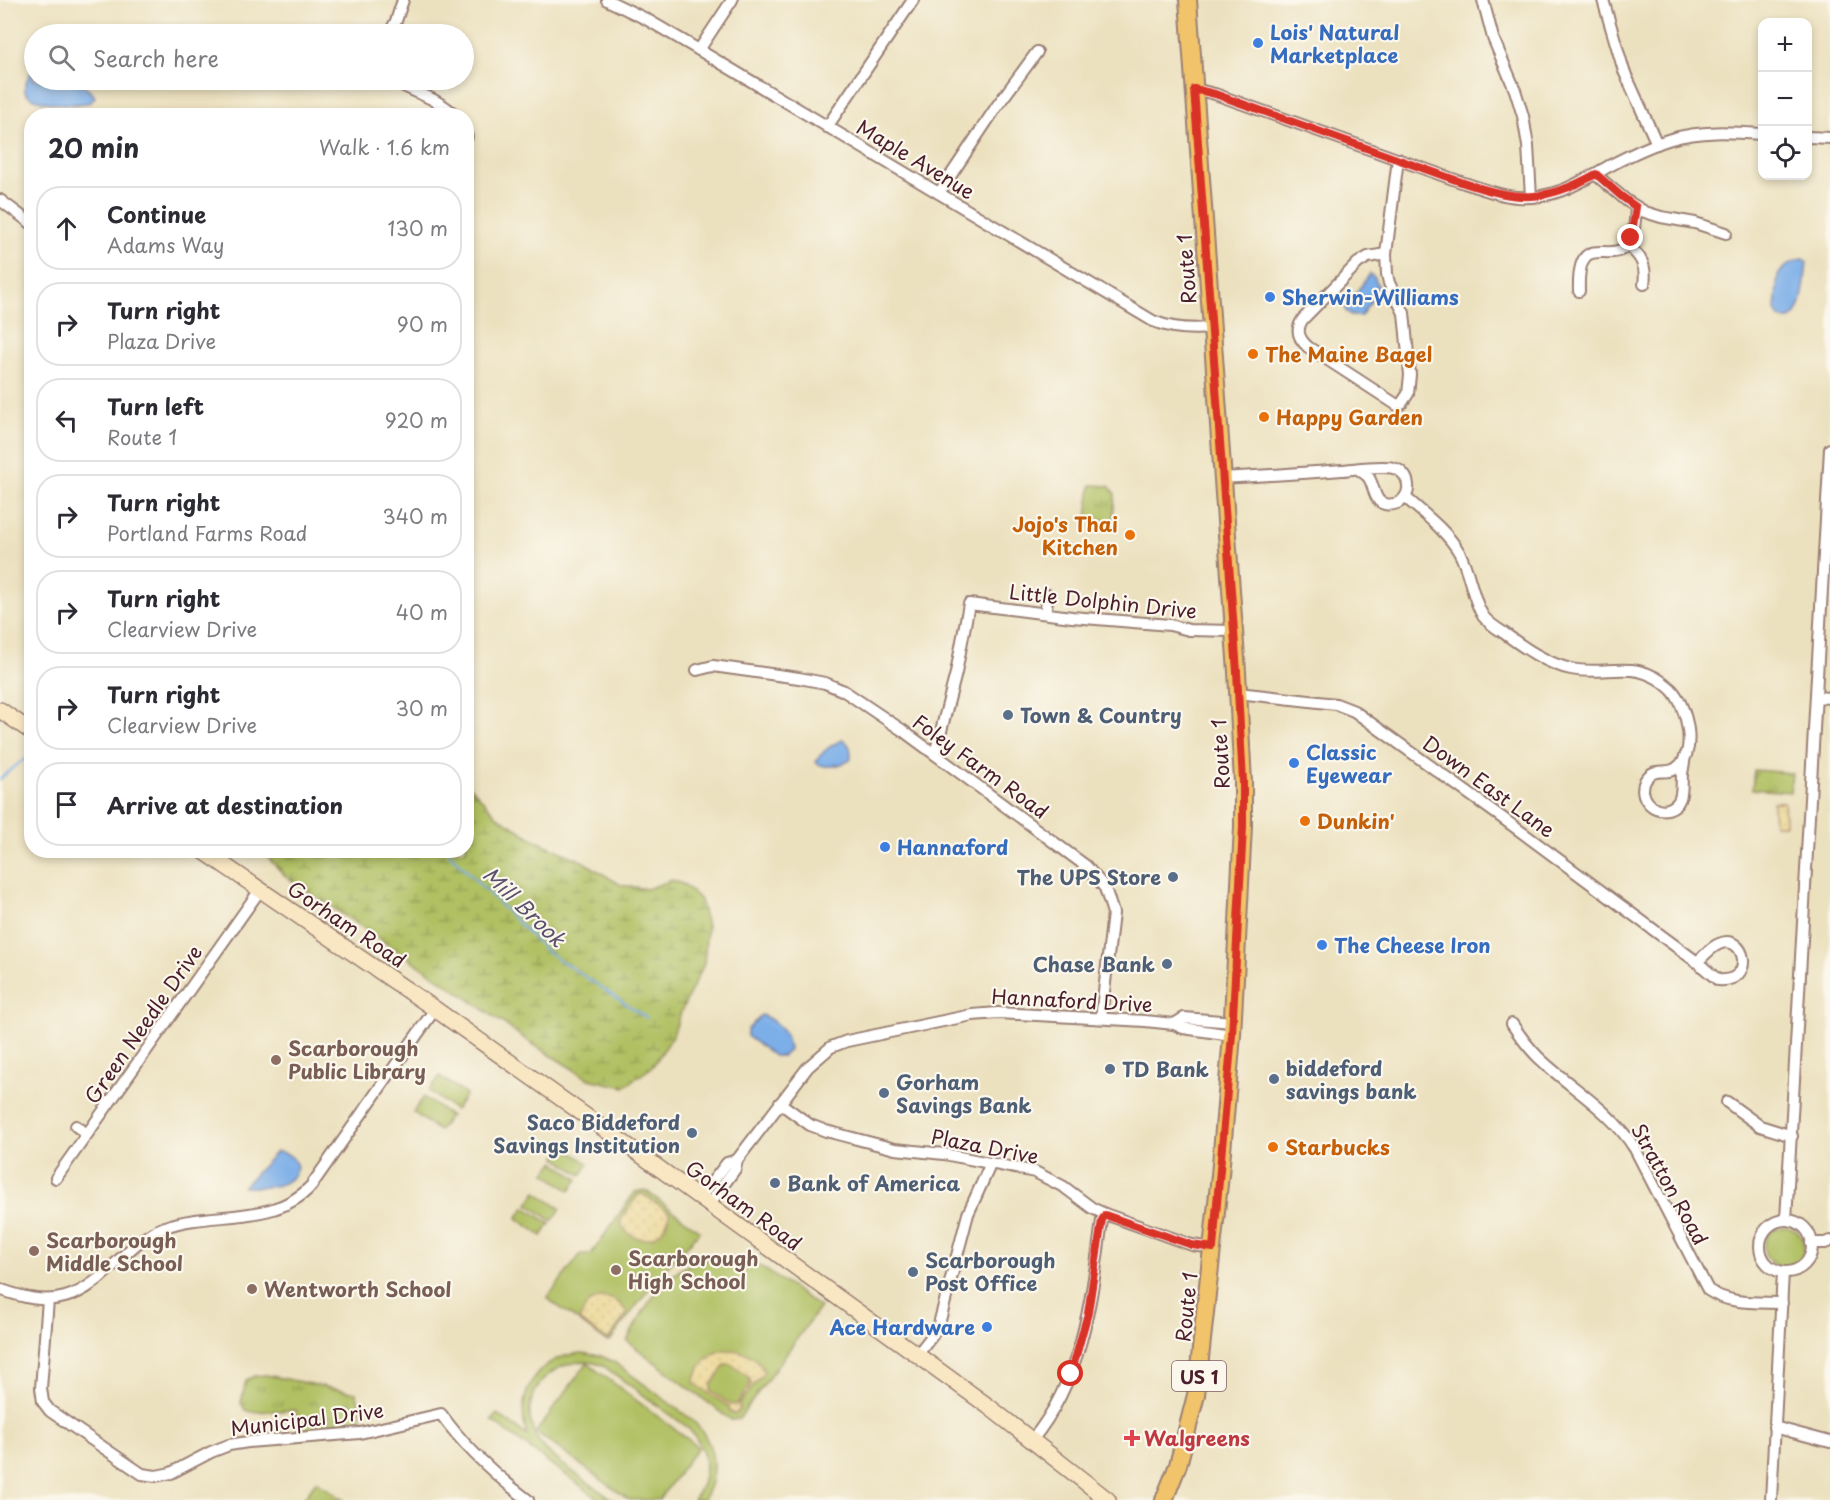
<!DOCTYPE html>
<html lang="en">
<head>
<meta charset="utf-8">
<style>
	:root { --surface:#fff; --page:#f2f2f3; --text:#2b2b33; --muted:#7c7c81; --line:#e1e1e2 }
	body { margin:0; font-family:"Playpen Sans",sans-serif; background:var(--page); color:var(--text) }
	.controls { position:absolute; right:18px; top:18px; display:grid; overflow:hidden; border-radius:12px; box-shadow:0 3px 9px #0003 }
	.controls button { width:54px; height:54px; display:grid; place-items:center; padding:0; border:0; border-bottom:2px solid var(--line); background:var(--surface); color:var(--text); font:30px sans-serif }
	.stop { position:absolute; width:18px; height:18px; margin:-14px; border:4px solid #d93025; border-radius:50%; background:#fff }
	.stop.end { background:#d93025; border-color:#fff; box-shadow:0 2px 6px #0008 }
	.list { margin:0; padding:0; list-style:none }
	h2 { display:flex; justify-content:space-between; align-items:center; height:78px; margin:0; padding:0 24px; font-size:26px }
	h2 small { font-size:20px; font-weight:400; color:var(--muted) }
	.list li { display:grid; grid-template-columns:39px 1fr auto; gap:18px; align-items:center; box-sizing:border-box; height:84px; margin:0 12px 12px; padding:0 12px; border:2px solid var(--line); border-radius:24px }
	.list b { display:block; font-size:22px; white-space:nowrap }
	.list p { margin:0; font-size:20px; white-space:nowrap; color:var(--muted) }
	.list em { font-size:20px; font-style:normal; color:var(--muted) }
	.icon { flex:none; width:33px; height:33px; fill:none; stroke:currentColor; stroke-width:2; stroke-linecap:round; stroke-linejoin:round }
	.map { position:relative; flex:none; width:1830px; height:1500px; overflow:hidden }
	.search { position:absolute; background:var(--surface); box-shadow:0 3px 9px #0003; left:24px; top:24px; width:450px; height:66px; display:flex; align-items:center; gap:15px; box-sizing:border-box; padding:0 21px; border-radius:33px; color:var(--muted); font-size:22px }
	.panel { position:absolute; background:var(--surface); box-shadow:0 3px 9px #0003; left:24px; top:108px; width:450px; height:750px; border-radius:24px }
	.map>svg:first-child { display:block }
</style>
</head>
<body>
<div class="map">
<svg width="1830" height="1500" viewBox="0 0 1830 1500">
	<defs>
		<pattern id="wetland-marsh" width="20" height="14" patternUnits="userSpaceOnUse" patternTransform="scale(1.5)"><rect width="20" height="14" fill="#b0c062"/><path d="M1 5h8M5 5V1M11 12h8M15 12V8" fill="none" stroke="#919b51"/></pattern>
		<pattern id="sand-dots" width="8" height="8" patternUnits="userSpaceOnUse" patternTransform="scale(1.5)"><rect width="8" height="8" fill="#eeda9e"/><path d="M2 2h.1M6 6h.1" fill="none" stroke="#cebb88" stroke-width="1.8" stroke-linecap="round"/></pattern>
		<pattern id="park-tufts" width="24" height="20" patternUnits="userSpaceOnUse" patternTransform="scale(1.5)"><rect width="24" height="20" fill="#b0c062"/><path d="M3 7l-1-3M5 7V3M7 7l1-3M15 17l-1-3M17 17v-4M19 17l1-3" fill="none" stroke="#919b51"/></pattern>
	</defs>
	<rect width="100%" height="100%" fill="#fbf7ec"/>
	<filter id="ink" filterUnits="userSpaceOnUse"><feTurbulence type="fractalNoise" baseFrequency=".0167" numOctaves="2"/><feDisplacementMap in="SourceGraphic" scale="12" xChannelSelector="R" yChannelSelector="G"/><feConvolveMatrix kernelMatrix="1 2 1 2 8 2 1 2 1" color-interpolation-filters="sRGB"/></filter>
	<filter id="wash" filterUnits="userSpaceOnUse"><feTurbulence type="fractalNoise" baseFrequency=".008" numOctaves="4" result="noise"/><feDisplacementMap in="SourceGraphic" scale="24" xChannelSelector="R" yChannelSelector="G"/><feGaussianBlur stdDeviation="1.35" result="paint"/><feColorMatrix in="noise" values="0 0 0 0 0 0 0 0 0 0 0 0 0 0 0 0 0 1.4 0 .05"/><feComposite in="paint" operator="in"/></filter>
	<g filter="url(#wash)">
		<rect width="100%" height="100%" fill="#ece1bf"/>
		<g fill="#b0c062" stroke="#7d7046" stroke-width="1.5">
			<path d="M440 1076 466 1095 455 1110 429 1091Z"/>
			<path d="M424 1097 450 1116 439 1131 413 1112Z"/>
			<path d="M564 1147 589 1164 581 1175 556 1158Z"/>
			<path d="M554 1162 578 1179 570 1191 545 1173Z"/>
			<path d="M645 1190 700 1231 655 1281 610 1341H606L547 1298 581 1254H591L635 1192Z"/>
			<path d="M536 1192 561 1209 552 1221 528 1204Z"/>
			<path d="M525 1207 550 1224 542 1236 517 1218Z"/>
			<circle cx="1784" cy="1247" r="20"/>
			<path d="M719 1257 757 1264 820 1307 739 1419 731 1420 627 1341C646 1303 671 1259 719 1257Z"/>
			<path d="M582 1353 601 1356 614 1362 691 1419C715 1440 720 1473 703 1500H693C711 1476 708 1448 687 1427L602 1365C556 1350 511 1396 538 1440 550 1459 594 1486 613 1500H600L492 1421 497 1414 527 1435C514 1394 537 1356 582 1353Z"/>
			<path d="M587 1363 698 1447 659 1500H629L536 1432Z"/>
			<path d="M316 1481 344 1500H303Z"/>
		</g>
		<path fill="url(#wetland-marsh)" stroke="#7d7046" stroke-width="1.5" d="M467 783 498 817 537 841 582 861 621 885 647 889 672 880 685 885 700 900 707 926 704 964 681 1012 672 1038 652 1067 624 1087 589 1079 531 1043 456 990 285 876 262 851 466 850Z"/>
		<g fill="url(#sand-dots)" stroke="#9c7c64" stroke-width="1.5" fill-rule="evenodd">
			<path d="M1773 802H1784L1785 825H1774Z"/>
			<path d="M643 1194 669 1212C668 1241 631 1250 620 1221L638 1195Z"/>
			<path d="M602 1297C614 1298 622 1303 627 1314L609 1338 605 1339 579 1320 588 1303Z"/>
			<path d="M723 1350C742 1349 756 1354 764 1372L739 1404V1410L735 1414 730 1412 729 1407 694 1383C698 1366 707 1355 723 1350ZM731 1364 749 1378 751 1384 737 1404 731 1405 711 1391V1385L725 1365Z"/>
		</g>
		<g fill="url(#park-tufts)" stroke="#7d7046" stroke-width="1.5">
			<path d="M1091 485 1109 486 1115 494 1113 521 1087 518Z"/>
			<path d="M1754 770 1792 773 1790 792 1752 789Z"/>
			<path d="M266 1375 356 1393 360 1404 363 1420 356 1427 350 1430 298 1434 296 1410 251 1412 245 1410 241 1403 246 1380 255 1376Z"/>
		</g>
		<g fill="#7baee8" stroke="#62668a" stroke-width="1.5">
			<path d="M34 69V80H79C81 87 91 89 95 97L91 102C76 106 29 106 24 89L29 75Z"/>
			<path d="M1803 259 1807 262C1805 275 1804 323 1785 319 1779 318 1777 315 1775 310L1778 276C1782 268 1794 260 1803 259Z"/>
			<path d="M1370 274 1375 278 1381 294 1371 301 1361 316H1352L1346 311 1345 307Z"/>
			<path d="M842 740C851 743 851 751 851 759L849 761C840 765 824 770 816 762 821 752 832 744 842 740Z"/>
			<path d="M761 1015C775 1019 789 1034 789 1050L783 1056H774L747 1036V1030Z"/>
			<path d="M276 1152C287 1152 295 1157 297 1168 290 1191 262 1187 243 1187Z"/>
		</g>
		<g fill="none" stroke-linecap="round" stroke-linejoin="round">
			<g stroke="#7baee8" stroke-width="2">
				<path d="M0 779 19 763 31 756"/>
				<path d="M446 850 546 951 647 1018"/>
			</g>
		</g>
	</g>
	<g filter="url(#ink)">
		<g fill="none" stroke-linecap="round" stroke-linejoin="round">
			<g stroke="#9b8075" stroke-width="14">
				<g id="minor">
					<path d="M607 0 646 19 699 50 1153 321C1172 329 1190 330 1211 328"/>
					<path d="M1483 0 1493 38 1515 90 1523 116 1528 146 1531 197"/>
					<path d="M1603 0 1624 71 1657 144"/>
					<path d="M389 34 396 21 403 0"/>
					<path d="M699 50 732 0"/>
					<path d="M393 80C413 93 439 98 456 116"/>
					<path d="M1194 89 1215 94 1464 183C1481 188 1499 196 1517 197 1555 200 1580 182 1611 165 1630 155 1651 145 1671 139 1701 130 1731 132 1762 134"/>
					<path d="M827 127 913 0"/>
					<path d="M466 134 467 137"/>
					<path d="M1808 137 1830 138"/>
					<path d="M1596 175 1627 201 1645 212 1661 217 1695 223 1726 233"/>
					<path d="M939 193 997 106 1037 52"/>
					<path d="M0 200 32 224"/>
					<path d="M1627 245C1641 256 1647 266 1644 284"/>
					<path d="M1386 254 1387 274 1389 283 1404 313 1410 375 1408 394 1401 404 1397 405 1308 347C1299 339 1295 330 1303 319L1358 263 1368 257Z"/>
					<path d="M1386 254 1398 159"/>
					<path d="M1579 291C1577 227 1610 267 1628 244 1635 234 1635 219 1636 207"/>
					<path d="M1222 478C1262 476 1302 473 1342 470 1355 469 1382 465 1393 468 1412 472 1414 500 1394 504 1373 508 1376 489 1369 478 1366 474 1362 472 1358 469"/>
					<path d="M1405 497C1424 514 1446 530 1459 552 1470 571 1472 599 1483 616 1488 623 1496 628 1504 633 1523 647 1547 664 1571 669 1609 677 1636 656 1671 689 1687 705 1700 757 1673 770 1663 774 1653 767 1645 781 1638 796 1652 813 1668 809 1685 804 1681 787 1682 774 1683 768 1684 762 1685 756"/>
					<path d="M1045 613 1048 595"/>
					<path d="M697 670 713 666 799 678 825 683 844 691 902 730 1086 866 1105 888 1113 913 1101 1018"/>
					<path d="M1238 693 1336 704 1354 711 1497 814 1697 962 1718 980C1757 983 1745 932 1719 944 1711 947 1704 956 1697 962"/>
					<path d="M1816 697 1830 698"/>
					<path d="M935 754 956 673 969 604 1072 617 1170 625 1189 630 1233 631"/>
					<path d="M1174 1024 1184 1018 1233 1022"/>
					<path d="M1512 1024C1520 1036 1528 1047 1538 1057 1570 1088 1611 1110 1635 1149L1708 1290C1730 1305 1756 1302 1782 1303"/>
					<path d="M1727 1102 1760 1126 1792 1136"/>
					<path d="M780 1103 810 1125 826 1131 895 1149 944 1154 1035 1172 1064 1187 1092 1208 1105 1214 1192 1245 1213 1248"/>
					<path d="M76 1126 87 1134"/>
					<path d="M56 1178 260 890"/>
					<path d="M699 1199 727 1163 737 1160"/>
					<path d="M708 1206 735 1169 737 1160 808 1067 831 1047 847 1041 972 1015 998 1013 1145 1021 1174 1024 1183 1028 1232 1035"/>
					<path d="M1786 1220 1830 449"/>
					<circle cx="1786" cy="1246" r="26"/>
					<path d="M1811 1243H1825L1830 1241"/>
					<path d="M2 1290C22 1297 43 1303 65 1297 106 1286 126 1241 165 1227 211 1210 275 1226 311 1186L435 1009"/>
					<path d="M48 1300 41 1388 43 1402 50 1411 142 1474 156 1476 171 1473 211 1452 229 1445 248 1442 360 1433 441 1414C465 1448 495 1475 528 1500"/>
					<path d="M917 1355 932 1336 939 1324 968 1214 991 1163"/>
					<path d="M1774 1427 1830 1442"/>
					<path d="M1032 1440C1083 1379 1092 1296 1102 1220L1105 1214"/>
					<path d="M1771 1500 1783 1272"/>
				</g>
			</g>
			<g stroke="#9b8075" stroke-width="18">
				<g id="secondary">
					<path d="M0 710 32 732"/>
					<path d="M202 850 435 1009 638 1153 988 1406 1108 1500"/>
				</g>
			</g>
			<g stroke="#9b8075" stroke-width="20">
				<path id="primary" d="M1164 1500 1178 1465 1196 1395 1220 1175 1232 1035 1243 827V782L1237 672 1188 0"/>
			</g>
			<use href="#minor" stroke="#fff" stroke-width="10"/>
			<use href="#secondary" stroke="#f9e7c3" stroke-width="15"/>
			<use href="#primary" stroke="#f1c36a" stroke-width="16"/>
		</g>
	</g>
	<g fill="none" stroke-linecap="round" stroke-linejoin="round" filter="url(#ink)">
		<path stroke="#d93025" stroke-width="8" d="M1071 1374 1088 1313 1102 1220 1105 1215 1192 1245 1213 1248 1232 1035 1243 827V782L1237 672 1194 89 1215 94 1464 183C1519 201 1544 203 1596 174L1621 196 1636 207 1631 238"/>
	</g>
	<g fill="#3f7fe0" stroke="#fbf7ec" stroke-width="2">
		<circle cx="1258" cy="43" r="6"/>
		<circle cx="1270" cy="297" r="6"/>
		<circle cx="1294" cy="763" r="6"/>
		<circle cx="885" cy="847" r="6"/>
		<circle cx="1322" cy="945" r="6"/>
		<circle cx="987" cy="1327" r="6"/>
	</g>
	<g fill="#e8710a" stroke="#fbf7ec" stroke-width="2">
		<circle cx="1253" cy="354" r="6"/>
		<circle cx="1264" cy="417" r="6"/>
		<circle cx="1130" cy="535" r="6"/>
		<circle cx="1305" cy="821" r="6"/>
		<circle cx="1273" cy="1147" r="6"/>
	</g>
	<g fill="#5c6f8a" stroke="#fbf7ec" stroke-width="2">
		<circle cx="1008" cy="715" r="6"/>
		<circle cx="1173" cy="877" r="6"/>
		<circle cx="1167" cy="964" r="6"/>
		<circle cx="1110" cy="1069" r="6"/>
		<circle cx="1274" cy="1079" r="6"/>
		<circle cx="884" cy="1093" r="6"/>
		<circle cx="692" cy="1133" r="6"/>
		<circle cx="775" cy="1183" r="6"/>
		<circle cx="913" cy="1272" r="6"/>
	</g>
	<g fill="#8d6e63" stroke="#fbf7ec" stroke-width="2">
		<circle cx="276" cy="1060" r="6"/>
		<circle cx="34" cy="1251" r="6"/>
		<circle cx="616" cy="1270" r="6"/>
		<circle cx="252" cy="1289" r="6"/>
	</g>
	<path fill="#e0444e" stroke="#fbf7ec" stroke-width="2" d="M1129 1429h6v6h6v6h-6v6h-6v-6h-6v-6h6z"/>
	<g text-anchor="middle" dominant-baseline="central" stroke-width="4.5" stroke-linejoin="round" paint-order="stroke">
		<rect fill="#fbf7ec" stroke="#7f6065" stroke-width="1.5" x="1172" y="1361" width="54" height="30" rx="4.5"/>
		<g font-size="18" font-weight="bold" fill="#4a1f2b">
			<text x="1199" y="1376">US 1</text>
		</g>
		<g font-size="20" font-weight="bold" fill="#366cbe" stroke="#fbf7ec" text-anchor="start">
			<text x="1270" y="32">Lois' Natural<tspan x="1270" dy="23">Marketplace</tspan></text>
			<text x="1282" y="297">Sherwin-Williams</text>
			<text x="1306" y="752">Classic<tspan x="1306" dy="23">Eyewear</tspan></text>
			<text x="897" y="847">Hannaford</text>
			<text x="1334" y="945">The Cheese Iron</text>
			<text x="975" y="1327" text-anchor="end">Ace Hardware</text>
		</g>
		<g font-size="20" fill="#4a1f2b" stroke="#fbf7ec">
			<text transform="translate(916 159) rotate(31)">Maple Avenue</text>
			<text transform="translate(1186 269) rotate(-94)">Route 1</text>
			<text transform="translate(1103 601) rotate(6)">Little Dolphin Drive</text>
			<text transform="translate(1220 754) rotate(-93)">Route 1</text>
			<text transform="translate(981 766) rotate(36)">Foley Farm Road</text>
			<text transform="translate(1489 786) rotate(36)">Down East Lane</text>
			<text transform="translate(347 924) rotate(34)">Gorham Road</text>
			<text transform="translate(1072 1000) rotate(3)">Hannaford Drive</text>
			<text transform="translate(143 1024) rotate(-55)">Green Needle Drive</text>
			<text transform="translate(985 1146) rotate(11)">Plaza Drive</text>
			<text transform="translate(1670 1184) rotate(61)">Stratton Road</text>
			<text transform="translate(744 1205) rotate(36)">Gorham Road</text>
			<text transform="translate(1186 1307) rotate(-84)">Route 1</text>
			<text transform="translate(307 1419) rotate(-7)">Municipal Drive</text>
		</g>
		<g font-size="20" font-weight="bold" fill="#c56008" stroke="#fbf7ec" text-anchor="start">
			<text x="1265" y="354">The Maine Bagel</text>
			<text x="1276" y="417">Happy Garden</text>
			<text x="1118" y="524" text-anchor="end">Jojo's Thai<tspan x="1118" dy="23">Kitchen</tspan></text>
			<text x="1317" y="821">Dunkin'</text>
			<text x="1285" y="1147">Starbucks</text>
		</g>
		<g font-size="20" font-weight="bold" fill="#4e5e75" stroke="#fbf7ec" text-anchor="start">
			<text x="1020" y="715">Town &amp; Country</text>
			<text x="1161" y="877" text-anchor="end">The UPS Store</text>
			<text x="1155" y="964" text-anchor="end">Chase Bank</text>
			<text x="1286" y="1068">biddeford<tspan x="1286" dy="23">savings bank</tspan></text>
			<text x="1122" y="1069">TD Bank</text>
			<text x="896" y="1082">Gorham<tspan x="896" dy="23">Savings Bank</tspan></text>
			<text x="680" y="1122" text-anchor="end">Saco Biddeford<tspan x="680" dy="23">Savings Institution</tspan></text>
			<text x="787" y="1183">Bank of America</text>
			<text x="925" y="1260">Scarborough<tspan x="925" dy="23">Post Office</tspan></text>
		</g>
		<g font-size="20" font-weight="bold" fill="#785e54" stroke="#fbf7ec" text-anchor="start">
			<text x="288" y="1048">Scarborough<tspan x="288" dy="23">Public Library</tspan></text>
			<text x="46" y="1240">Scarborough<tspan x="46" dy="23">Middle School</tspan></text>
			<text x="628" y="1258">Scarborough<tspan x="628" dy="23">High School</tspan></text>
			<text x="264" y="1289">Wentworth School</text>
		</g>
		<g font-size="20" font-weight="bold" fill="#be3a42" stroke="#fbf7ec" text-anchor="start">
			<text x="1144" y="1438">Walgreens</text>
		</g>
		<g font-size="21" font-style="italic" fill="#5b516d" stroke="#fbf7ec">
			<text transform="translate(525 906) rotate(44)">Mill Brook</text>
		</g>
	</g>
</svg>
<div class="controls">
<button>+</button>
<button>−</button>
<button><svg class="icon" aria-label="locate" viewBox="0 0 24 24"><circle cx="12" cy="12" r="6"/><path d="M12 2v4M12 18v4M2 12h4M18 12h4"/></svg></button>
</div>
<div class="stop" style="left:1071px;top:1374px"></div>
<div class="stop end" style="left:1631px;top:238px"></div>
<div class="search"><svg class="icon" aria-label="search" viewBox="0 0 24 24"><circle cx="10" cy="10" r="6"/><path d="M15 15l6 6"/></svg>Search here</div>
<section class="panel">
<h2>20 min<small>Walk · 1.6 km</small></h2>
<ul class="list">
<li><svg class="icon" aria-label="ahead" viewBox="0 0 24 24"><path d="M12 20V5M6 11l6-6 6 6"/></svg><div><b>Continue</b><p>Adams Way</p></div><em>130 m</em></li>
<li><svg class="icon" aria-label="right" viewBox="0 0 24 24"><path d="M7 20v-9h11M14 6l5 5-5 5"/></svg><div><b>Turn right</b><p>Plaza Drive</p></div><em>90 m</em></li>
<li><svg class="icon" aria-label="left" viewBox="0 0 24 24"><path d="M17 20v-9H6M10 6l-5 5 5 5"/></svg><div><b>Turn left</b><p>Route 1</p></div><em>920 m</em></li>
<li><svg class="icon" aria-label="right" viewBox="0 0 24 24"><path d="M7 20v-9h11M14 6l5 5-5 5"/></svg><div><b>Turn right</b><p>Portland Farms Road</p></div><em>340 m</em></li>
<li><svg class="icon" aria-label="right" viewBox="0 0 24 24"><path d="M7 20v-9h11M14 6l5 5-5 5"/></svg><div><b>Turn right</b><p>Clearview Drive</p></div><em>40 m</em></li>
<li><svg class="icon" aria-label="right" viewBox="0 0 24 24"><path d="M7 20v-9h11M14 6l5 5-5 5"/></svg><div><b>Turn right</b><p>Clearview Drive</p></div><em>30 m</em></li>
<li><svg class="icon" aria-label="arrive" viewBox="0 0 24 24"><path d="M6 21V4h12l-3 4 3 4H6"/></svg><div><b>Arrive at destination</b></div></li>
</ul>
</section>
</div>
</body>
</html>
